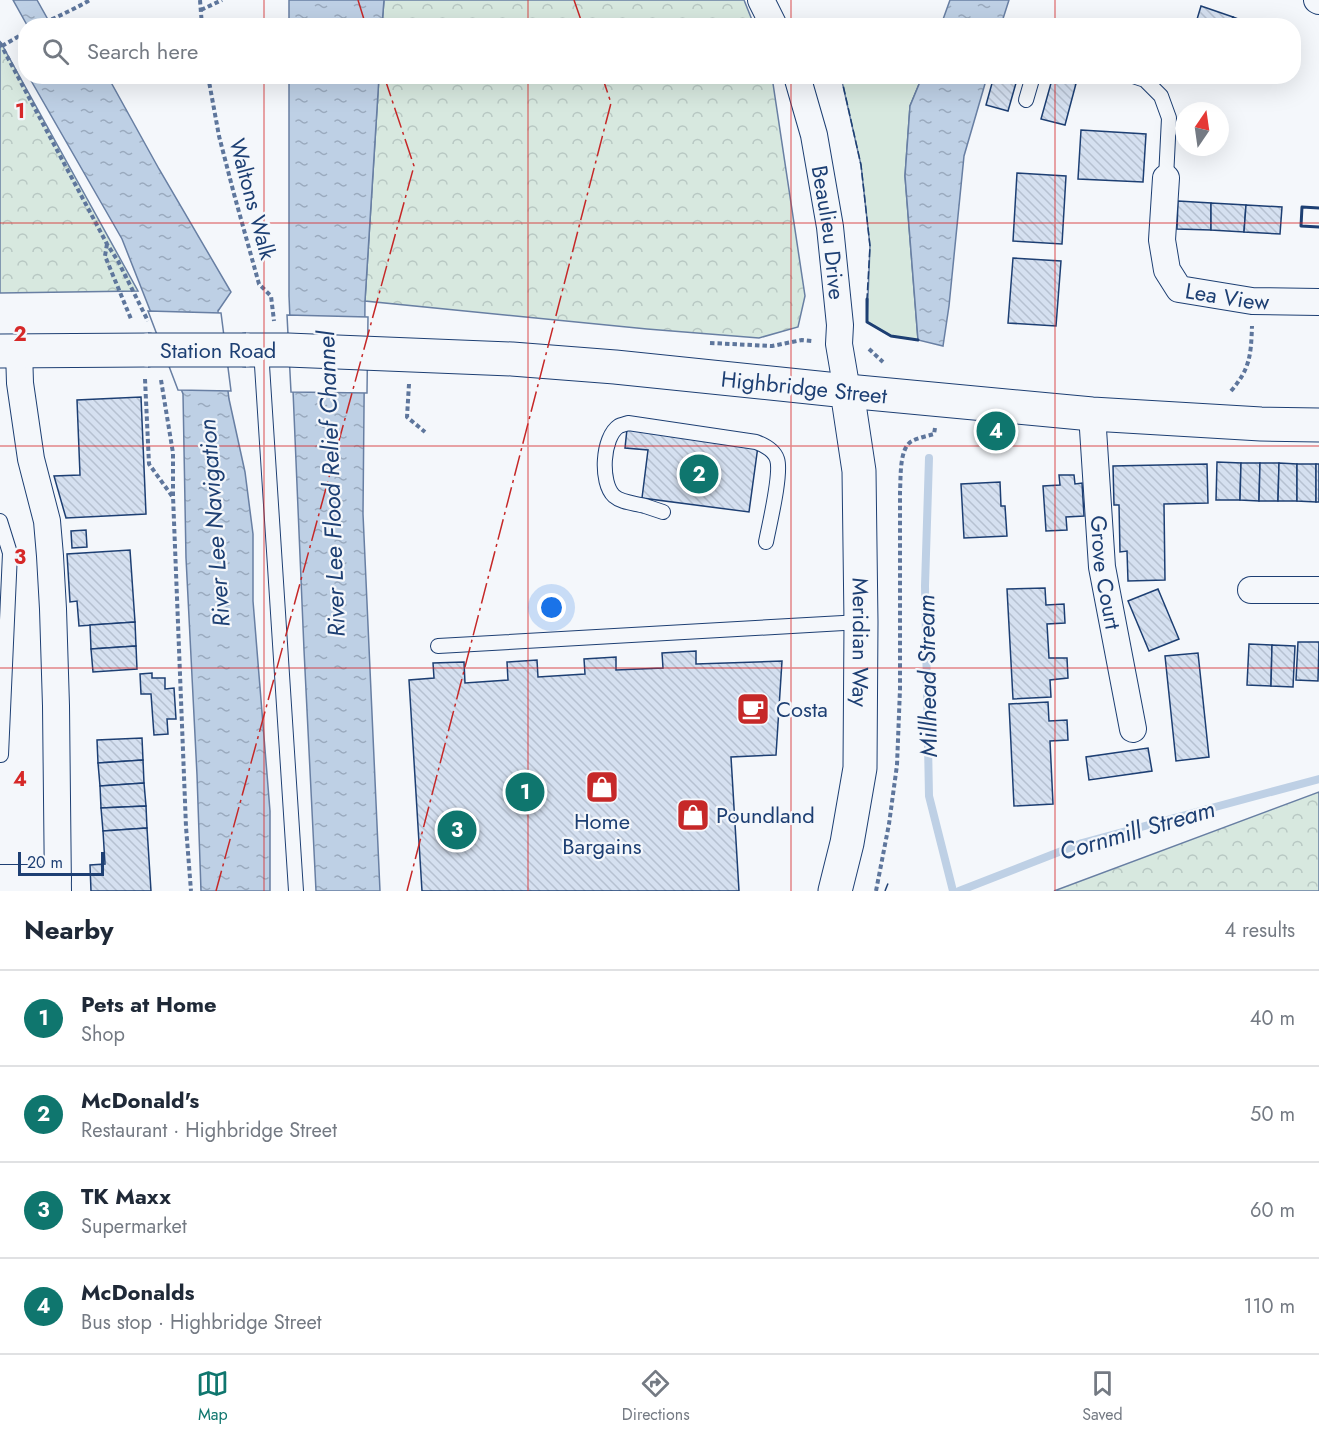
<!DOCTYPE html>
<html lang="en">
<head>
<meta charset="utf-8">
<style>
	:root { --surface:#fff; --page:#f6f6f7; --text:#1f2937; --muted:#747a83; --line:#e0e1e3; --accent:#0f766e }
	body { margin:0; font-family:Jost,sans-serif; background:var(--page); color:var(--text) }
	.compass { position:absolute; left:1175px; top:102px; width:54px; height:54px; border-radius:50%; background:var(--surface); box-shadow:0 6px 24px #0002; rotate:13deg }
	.scale { position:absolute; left:18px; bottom:15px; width:86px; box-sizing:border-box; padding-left:6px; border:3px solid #1d3f73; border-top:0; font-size:16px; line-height:21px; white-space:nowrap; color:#1d3f73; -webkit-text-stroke:4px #f4f7fb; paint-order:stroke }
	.you { position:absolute; left:552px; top:608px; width:21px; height:21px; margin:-15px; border:4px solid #fff; border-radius:50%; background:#1a73e8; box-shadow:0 0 0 9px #1a73e833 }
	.badge { display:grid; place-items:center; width:39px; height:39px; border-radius:50%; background:var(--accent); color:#fff; font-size:20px; font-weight:700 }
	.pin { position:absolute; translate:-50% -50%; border:3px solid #fff; box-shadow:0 2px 6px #0006 }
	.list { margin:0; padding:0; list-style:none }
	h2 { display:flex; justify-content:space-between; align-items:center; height:78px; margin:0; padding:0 24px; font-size:26px }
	h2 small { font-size:20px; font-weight:400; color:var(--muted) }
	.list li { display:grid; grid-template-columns:39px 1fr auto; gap:18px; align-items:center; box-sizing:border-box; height:96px; padding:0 24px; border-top:2px solid var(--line) }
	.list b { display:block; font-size:22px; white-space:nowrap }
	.list p { margin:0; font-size:20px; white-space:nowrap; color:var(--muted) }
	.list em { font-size:20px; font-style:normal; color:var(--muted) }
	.icon { flex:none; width:33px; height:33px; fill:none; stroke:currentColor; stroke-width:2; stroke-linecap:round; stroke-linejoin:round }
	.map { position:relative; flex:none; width:1319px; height:891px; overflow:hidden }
	.search { position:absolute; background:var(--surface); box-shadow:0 6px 24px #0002; left:18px; right:18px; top:18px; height:66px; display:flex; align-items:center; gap:15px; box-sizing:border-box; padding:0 21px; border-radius:24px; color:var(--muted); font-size:22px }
	.sheet { height:462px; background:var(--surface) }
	nav { display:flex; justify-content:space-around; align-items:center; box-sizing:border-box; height:84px; border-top:2px solid var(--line); background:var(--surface); font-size:16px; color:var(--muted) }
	nav a { display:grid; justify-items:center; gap:3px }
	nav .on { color:var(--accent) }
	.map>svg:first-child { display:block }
</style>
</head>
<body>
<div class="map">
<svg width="1319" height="891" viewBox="0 0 1319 891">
	<defs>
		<pattern id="forest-crowns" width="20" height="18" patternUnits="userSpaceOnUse" patternTransform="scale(1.5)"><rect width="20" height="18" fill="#d7e8df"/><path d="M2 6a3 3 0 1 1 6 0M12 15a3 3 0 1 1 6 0" fill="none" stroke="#b8c8c3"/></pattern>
		<pattern id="water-ripples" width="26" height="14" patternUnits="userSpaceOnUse" patternTransform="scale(1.5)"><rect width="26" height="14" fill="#bed0e5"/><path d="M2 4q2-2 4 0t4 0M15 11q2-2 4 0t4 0" fill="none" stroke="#9aaabe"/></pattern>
		<pattern id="building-back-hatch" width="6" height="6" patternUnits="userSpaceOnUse" patternTransform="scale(1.5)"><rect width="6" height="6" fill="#d5e0f0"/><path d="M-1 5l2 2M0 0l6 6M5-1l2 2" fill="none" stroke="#b6c1d1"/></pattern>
	</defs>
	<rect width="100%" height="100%" fill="#f4f7fb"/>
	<path fill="#d7e8df" stroke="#687fa3" stroke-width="1.5" d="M841 77H922L910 106 905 176 918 340 891 336 867 322 870 246 861 165Z"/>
	<g fill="url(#forest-crowns)" stroke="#687fa3" stroke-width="1.5">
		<path d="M384 0H744L754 25 382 26Z"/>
		<path d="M0 41 138 291 0 293Z"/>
		<path d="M379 77H772L805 296 798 327 759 338 647 329 365 301Z"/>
		<path d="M1319 792V891H1054Z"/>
	</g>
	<g fill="url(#water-ripples)" stroke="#687fa3" stroke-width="1.5">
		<path d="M13 0H37L51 25H27Z"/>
		<path d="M289 0H384L382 25H289Z"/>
		<path d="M950 0H1009L1001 25H941Z"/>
		<path d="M29 77H108L159 169 231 292 218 311 229 399 245 472 253 534V601L270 811V891H201L197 775 186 558 183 394 122 239Z"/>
		<path d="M289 77H379L365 301 363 514 380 891H316L304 650 289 296Z"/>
		<path d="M922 77H987L964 156 949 306 943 346 918 340 905 176 910 106Z"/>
	</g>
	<g fill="#f4f7fb" stroke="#687fa3" stroke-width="1.5">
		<path d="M148 311 221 313 231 391 178 390Z"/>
		<path d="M287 315 368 317 367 393 291 392Z"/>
	</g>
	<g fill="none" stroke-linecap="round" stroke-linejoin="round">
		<g stroke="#bed0e5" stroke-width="8">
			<path d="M929 458 925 586 929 796 953 891"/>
			<path d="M959 891 1082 843 1319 779"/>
		</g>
	</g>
	<g fill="url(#building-back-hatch)" stroke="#1d3f73" stroke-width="1.5">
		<path d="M1201 6 1233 17 1230 26H1195Z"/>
		<path d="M1233 17 1256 26H1230Z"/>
		<path d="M994 76H1018L1008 111 986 105Z"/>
		<path d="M1053 76H1078L1065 125 1041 119Z"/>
		<path d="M1081 130 1146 134 1143 182 1078 179Z"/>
		<path d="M1017 173 1066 176 1062 244 1013 241Z"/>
		<path d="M1178 201 1211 203V230L1177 229Z"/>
		<path d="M1211 203 1246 205 1244 232 1211 230Z"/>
		<path d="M1246 205 1282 207 1280 234 1244 232Z"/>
		<path d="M1013 258 1061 261 1056 326 1008 323Z"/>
		<path d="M141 397 146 514 66 518 54 476 80 475 77 400Z"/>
		<path d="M627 429 758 446 749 512 642 498 648 450 625 448Z"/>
		<path d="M1217 462 1241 463 1240 500H1216Z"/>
		<path d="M1241 463H1260L1259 501 1240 500Z"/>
		<path d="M1260 463H1279L1278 501H1259Z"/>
		<path d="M1279 463 1297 464V501H1278Z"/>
		<path d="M1207 464 1208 503 1164 504 1165 580 1128 581 1127 551 1120 552 1119 505H1114L1113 466Z"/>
		<path d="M1297 464H1316V502L1297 501Z"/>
		<rect x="1316" y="464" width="3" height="38"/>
		<path d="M1059 475H1074L1075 484 1082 483 1084 516 1066 517 1067 530 1046 531 1043 486 1060 485Z"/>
		<path d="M1000 482 1001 506H1005L1007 536 964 538 961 484Z"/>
		<path d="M86 530 87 547 72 548 71 531Z"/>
		<path d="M130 550 135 622 79 626 77 601 70 602 67 554Z"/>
		<path d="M1045 588 1046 605 1064 604 1065 623 1047 624 1049 658H1067L1068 678 1050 680 1051 697 1013 699 1007 589Z"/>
		<path d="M1158 589 1179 639 1149 651 1128 601Z"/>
		<path d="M135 622 136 646 91 649 90 625Z"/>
		<path d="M1298 642H1319L1318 681 1296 680Z"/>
		<path d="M1249 644 1272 645 1271 686 1247 685Z"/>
		<path d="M1272 645 1295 646 1293 687 1271 686Z"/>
		<path d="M136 646 137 669 93 672 91 649Z"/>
		<path d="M696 651V664L782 661 776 755 731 757 739 891H422L409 680 434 678 433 663 464 662 465 683 508 680 507 662 537 660 538 677 585 674 584 659 616 657V670L663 668 662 653Z"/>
		<path d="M1198 653 1209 757 1176 761 1165 656Z"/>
		<path d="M152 673V678H165V689L174 688 176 719H167L168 734 154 735 151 694H141L140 674Z"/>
		<path d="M1048 702 1049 721 1067 720 1068 740 1050 741 1053 804 1014 806 1009 704Z"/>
		<path d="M142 738 143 760 98 763 97 740Z"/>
		<path d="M1148 748 1152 771 1089 780 1086 757Z"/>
		<path d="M143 760 144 783 100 786 98 763Z"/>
		<path d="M144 783 146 806 101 808 100 786Z"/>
		<path d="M146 806 147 828 103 831 101 808Z"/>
		<path d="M147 828 151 891H91L90 865 105 864 103 831Z"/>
	</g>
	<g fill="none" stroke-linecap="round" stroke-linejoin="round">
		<g stroke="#1d3f73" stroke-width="16">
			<g id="service">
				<path d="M1133 76 1145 80 1161 96 1169 118 1166 178"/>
				<path d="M1026 100 1033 76"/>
				<path d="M261 350 296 891"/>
				<path d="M663 512C657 510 651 508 645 506 635 503 622 503 614 496 600 483 602 437 619 426 621 425 626 424 628 423L756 442C764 445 774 450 777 459 782 473 769 526 766 542"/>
				<path d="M0 521 10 553 1 755H0"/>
				<path d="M438 646 861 622"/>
			</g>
		</g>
		<g stroke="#1d3f73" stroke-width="28">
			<g id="minor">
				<path d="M761 0 774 26"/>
				<path d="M1317 0 1319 1"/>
				<path id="s1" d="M797 76 814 135 830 227 840 325 839 344 847 391"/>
				<path id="s2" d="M1166 178 1162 240 1167 270 1179 289 1252 301 1319 302"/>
				<path d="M19 351 20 383 31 459 47 521 50 556 53 609 56 706 58 891"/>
				<path id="s3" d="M1092 414 1102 567 1133 729"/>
				<path d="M1251 590H1319"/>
				<path d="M0 878H58"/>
			</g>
		</g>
		<g stroke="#1d3f73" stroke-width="35">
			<path id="secondary" d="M847 391 1092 414 1261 424 1319 425"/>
		</g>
		<g stroke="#1d3f73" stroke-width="35">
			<g id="primary">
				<path id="s4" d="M246 350H288L512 359 615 367 847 391 859 471 861 622 860 768 847 843 835 891"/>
				<path d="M0 351 148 350"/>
			</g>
		</g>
		<g stroke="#5e769c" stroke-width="4" stroke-dasharray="4.5 3" stroke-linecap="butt">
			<path d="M200 0 202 26"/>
			<path d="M201 10 222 0"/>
			<path d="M38 26C56 17 73 10 90 0"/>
			<path d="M0 43 107 244 118 261 148 321"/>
			<path d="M2 46 26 32"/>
			<path d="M208 76 219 136 234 194 259 284 271 296 274 321"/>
			<path d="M107 244 105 256 131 319"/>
			<path d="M710 343 772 346 802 340 812 341"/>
			<path d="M869 349 883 362"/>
			<path d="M145 379 149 464 172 496"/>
			<path d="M161 380 173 453V496L186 827 191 891"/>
			<path d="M409 384 407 417 425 432"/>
			<path d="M1231 391C1250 369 1251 355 1252 326"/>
			<path d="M876 891 889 824 897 765 900 689V491C901 477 899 448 912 441 918 438 927 436 934 434L935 428"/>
		</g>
		<use href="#service" stroke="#f4f7fb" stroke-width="14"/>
		<use href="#minor" stroke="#f4f7fb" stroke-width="26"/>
		<use href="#secondary" stroke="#f4f7fb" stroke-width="33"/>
		<use href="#primary" stroke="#f4f7fb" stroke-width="33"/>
		<g stroke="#1d3f73" stroke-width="35" stroke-linecap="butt">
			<path id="primary-bridge" d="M148 350H246"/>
		</g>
		<use href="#primary-bridge" stroke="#f4f7fb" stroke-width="33"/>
		<g stroke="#1d3f73" stroke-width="1.5" stroke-dasharray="8 3" stroke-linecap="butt">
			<path d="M841 76 861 165 870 246 867 299"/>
			<path d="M885 891 889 881"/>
		</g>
		<g stroke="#1d3f73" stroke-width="3">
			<path d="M1319 208 1302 207 1301 226 1319 227"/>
			<path d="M867 299V322L891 336 918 340"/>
		</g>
		<g stroke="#c62828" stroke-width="1.5" stroke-dasharray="21 4.5 3 4.5" stroke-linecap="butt">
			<path d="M358 0 366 26"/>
			<path d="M574 0 583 26"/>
			<path d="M216 891 414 166 384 76"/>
			<path d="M407 891 611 103 602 76"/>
		</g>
	</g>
	<path fill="none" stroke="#d62828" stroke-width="1.5" stroke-opacity="0.55" d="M264 0V26M528 0V26M791 0V26M1055 0V26M264 76V891M528 76V891M791 76V891M1055 76V891M0 223H1319M0 446H1319M0 668H1319"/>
	<defs>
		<g id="cafe-square" transform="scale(1.725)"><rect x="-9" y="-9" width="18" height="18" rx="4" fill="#c62828" stroke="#f4f7fb"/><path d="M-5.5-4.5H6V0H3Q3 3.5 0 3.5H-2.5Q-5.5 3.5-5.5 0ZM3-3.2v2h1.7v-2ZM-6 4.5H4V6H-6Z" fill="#fff"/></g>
		<g id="shop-square" transform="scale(1.725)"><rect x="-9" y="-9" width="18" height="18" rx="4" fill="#c62828" stroke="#f4f7fb"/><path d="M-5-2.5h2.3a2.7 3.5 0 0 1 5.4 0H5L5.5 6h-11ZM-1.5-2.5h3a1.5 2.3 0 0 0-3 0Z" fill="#fff"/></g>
	</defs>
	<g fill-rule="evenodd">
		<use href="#cafe-square" x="753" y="709"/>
		<use href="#shop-square" x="602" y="787"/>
		<use href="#shop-square" x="693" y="815"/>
	</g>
	<g text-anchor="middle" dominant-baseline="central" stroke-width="4.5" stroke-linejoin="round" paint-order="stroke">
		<g font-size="22" fill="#1d3f73" stroke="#f4f7fb">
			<text transform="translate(253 199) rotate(75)">Waltons Walk</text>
			<text stroke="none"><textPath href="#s1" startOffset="160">Beaulieu Drive</textPath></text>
			<text stroke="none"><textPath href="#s2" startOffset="164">Lea View</textPath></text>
			<text x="218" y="350">Station Road</text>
			<text transform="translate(804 387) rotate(6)">Highbridge Street</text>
			<text stroke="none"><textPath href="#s3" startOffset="159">Grove Court</textPath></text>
			<text stroke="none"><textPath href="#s4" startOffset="855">Meridian Way</textPath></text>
		</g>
		<g font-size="22" fill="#1d3f73" stroke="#f4f7fb" text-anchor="start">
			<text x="776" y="709">Costa</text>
			<text x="716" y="815">Poundland</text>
			<text x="602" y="821" text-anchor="middle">Home<tspan x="602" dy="25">Bargains</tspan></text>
		</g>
		<g font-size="24" font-style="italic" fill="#1d3f73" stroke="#f4f7fb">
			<text transform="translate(331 484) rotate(-92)">River Lee Flood Relief Channel</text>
			<text transform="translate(214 523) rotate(-94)">River Lee Navigation</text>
			<text transform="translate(927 676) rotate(-91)">Millhead Stream</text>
			<text transform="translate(1137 830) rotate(-16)">Cornmill Stream</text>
		</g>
	</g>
	<g font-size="20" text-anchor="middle" font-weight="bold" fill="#d62828" stroke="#f4f7fb" stroke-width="4.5" stroke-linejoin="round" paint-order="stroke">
		<text x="20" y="118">1</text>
		<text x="20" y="341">2</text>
		<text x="20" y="564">3</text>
		<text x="20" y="786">4</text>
	</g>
</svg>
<svg class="compass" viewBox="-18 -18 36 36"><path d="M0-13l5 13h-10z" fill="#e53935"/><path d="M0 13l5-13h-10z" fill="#747a83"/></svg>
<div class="scale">20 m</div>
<div class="you"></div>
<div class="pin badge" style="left:525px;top:792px">1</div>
<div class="pin badge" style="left:699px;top:474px">2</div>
<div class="pin badge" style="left:457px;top:830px">3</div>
<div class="pin badge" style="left:996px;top:431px">4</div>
<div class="search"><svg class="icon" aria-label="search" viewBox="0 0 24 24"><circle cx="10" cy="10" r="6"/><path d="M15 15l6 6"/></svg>Search here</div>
</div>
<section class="sheet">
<h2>Nearby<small>4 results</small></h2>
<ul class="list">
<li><span class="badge">1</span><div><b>Pets at Home</b><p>Shop</p></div><em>40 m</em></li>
<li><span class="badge">2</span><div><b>McDonald's</b><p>Restaurant · Highbridge Street</p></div><em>50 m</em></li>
<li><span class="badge">3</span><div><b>TK Maxx</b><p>Supermarket</p></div><em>60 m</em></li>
<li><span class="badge">4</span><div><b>McDonalds</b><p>Bus stop · Highbridge Street</p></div><em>110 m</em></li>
</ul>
</section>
<nav>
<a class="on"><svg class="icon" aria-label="map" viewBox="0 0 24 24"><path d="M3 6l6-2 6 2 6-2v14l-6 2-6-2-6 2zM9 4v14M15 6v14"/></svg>Map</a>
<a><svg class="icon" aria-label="directions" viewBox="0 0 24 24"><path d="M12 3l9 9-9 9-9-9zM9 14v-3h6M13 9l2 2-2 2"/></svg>Directions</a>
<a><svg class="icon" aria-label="saved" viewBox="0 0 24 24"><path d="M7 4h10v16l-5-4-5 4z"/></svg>Saved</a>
</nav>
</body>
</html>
